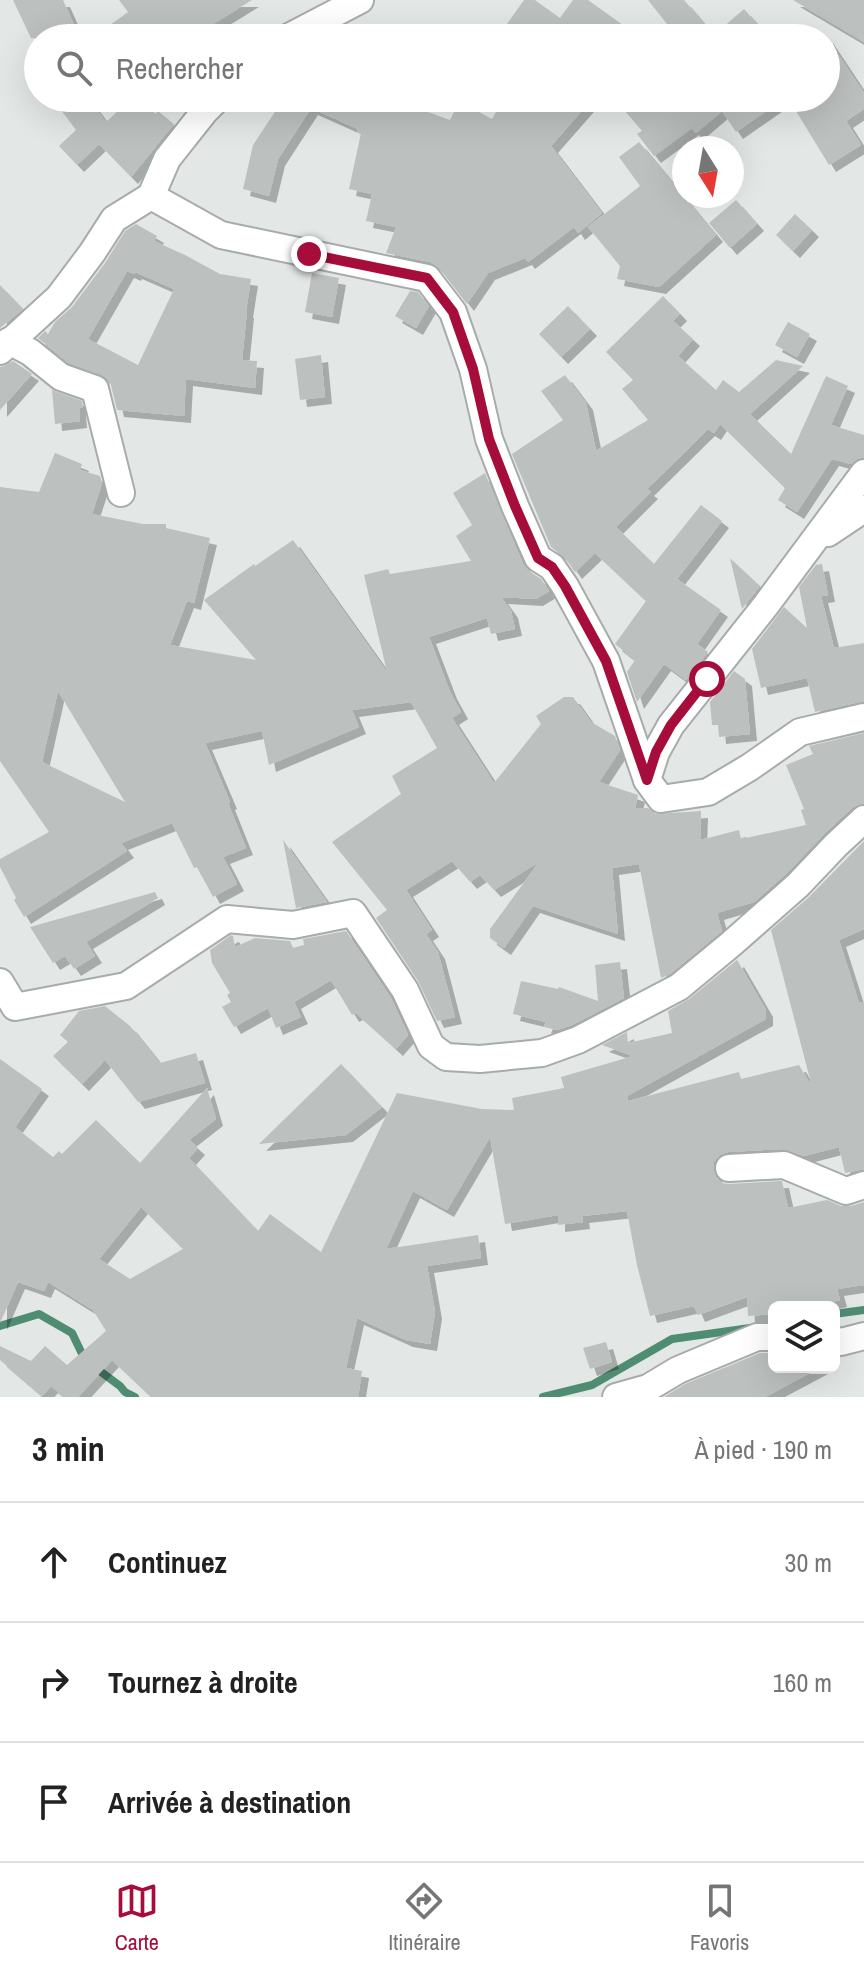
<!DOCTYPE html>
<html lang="fr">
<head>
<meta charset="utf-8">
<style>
	:root { --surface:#fff; --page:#f6f6f6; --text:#222; --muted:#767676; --line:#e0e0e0; --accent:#a60d3b }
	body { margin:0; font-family:"Archivo Narrow",sans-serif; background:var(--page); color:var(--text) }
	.controls { position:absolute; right:24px; bottom:24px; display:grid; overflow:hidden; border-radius:12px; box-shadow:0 8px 32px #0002 }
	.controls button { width:72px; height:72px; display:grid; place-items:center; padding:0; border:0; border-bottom:2px solid var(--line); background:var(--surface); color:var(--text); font:40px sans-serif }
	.compass { position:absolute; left:672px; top:136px; width:72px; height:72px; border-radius:50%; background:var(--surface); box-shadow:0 8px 32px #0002; rotate:169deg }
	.stop { position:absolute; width:24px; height:24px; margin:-18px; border:6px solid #a60d3b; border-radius:50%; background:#fff }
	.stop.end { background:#a60d3b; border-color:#fff; box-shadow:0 2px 8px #0008 }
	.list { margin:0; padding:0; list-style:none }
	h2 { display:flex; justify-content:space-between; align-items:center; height:104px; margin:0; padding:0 32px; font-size:34px }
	h2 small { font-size:26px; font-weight:400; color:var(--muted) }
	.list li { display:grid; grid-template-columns:52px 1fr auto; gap:24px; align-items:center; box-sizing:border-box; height:120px; padding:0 32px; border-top:2px solid var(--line) }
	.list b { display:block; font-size:30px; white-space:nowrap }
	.list em { font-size:26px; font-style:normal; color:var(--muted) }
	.icon { flex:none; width:44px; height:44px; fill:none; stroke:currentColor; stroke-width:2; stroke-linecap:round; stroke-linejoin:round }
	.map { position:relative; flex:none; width:864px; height:1397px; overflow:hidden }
	.search { position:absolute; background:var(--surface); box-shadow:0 8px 32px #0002; left:24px; right:24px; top:24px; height:88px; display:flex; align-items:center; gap:20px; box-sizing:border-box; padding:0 28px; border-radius:44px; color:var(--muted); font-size:30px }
	.sheet { height:464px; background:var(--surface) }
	nav { display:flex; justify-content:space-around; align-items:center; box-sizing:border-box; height:112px; border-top:2px solid var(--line); background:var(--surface); font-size:22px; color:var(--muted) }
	nav a { display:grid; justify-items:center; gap:4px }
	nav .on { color:var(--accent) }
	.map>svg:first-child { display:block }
</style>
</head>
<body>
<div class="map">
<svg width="864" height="1397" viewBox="0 0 864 1397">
	<defs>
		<filter id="shadow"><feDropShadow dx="7" dy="7" stdDeviation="0" flood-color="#0004"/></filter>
	</defs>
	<rect width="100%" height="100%" fill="#e3e8e6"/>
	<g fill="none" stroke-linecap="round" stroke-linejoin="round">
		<g stroke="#4f8d72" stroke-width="8">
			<path d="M834 1314 864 1310"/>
			<path d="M0 1326 39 1314 72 1333 85 1360 120 1386 125 1392 135 1397"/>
			<path d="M543 1397 592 1385 672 1339 750 1328"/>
		</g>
	</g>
	<g fill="#bcc1bf" fill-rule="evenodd" filter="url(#shadow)">
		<path d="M13 0H63L80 38H31Z"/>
		<path d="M119 0H252L213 24 222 38H92L128 12Z"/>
		<path d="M524 0H535L560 18 573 0H588L641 38H497Z"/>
		<path d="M648 0H684L714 35 744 9 769 38H678Z"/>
		<path d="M793 0H864V42Z"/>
		<path d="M826 36 864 93V109L846 121 861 145 829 165 788 98H826Z"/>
		<path d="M52 98H88L106 122 132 98H140L155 114 158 111 174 124 131 177 99 144 77 165 59 146 76 130Z"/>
		<path d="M284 98H389L450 120 456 108 462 112 466 105 492 119 504 98H531L550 109 560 98H593L551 146 602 213 578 233 574 227 528 262 525 258 488 273 467 304 439 268 430 262 386 253 396 227 366 221 372 194 349 189 361 133 357 132 358 129 311 108 278 159 269 196 243 189 253 145Z"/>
		<path d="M614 98H785L736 132 722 111 696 133 692 128 654 156 637 134 642 131Z"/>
		<path d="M639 142 716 235 659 287 617 279 620 266 588 227 640 186 619 157Z"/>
		<path d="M736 200 757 224 730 248 709 223Z"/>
		<path d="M795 214 812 230 793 251 776 235Z"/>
		<path d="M136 224 157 236 154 241 185 255 220 274 251 279 246 311H247L242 360 257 361 255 388 186 379 184 416 117 410 111 385 106 378 69 363 38 338 45 331 48 334 55 322 72 307 105 263 125 231ZM127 271 134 274 135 272 174 289 138 365 88 339Z"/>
		<path d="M312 273 339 278 332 317 305 312Z"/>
		<path d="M0 285 23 309 0 328Z"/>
		<path d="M410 291 418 292 429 306 416 328 395 316Z"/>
		<path d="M663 296 680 314 673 321 693 339 678 356 716 390 723 380 739 392 776 360 803 366 750 414 791 454 826 376 848 386 831 425 864 435V457L857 459 851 464 832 459 797 512 778 500 785 488 720 424 714 433 708 429 647 489 651 492 616 527 654 564 701 505 722 521 677 579 721 610 697 644 708 652 686 680 664 664 637 702 627 672 635 660 615 644 646 601 595 553 575 572 565 558 551 547 512 454 563 420 541 391 565 375 586 403 596 451 648 420 622 389 633 380 606 352Z"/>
		<path d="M568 306 590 329 561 357 539 334Z"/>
		<path d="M788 322 810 334 797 357 775 345Z"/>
		<path d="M321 355 325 397 300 400 295 359Z"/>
		<path d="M13 361 32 374 0 410V367L4 366Z"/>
		<path d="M52 390 82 401 83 408H79L80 421 55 424Z"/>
		<path d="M55 453 82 464 80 470 100 476 102 483 92 514 143 524H166V528L210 538 194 603 187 601 170 645 256 660 204 600 254 564 255 566 293 540 387 672 364 575 388 569 390 574 471 561 456 536 472 525 453 493 485 473 523 564 529 571 541 579 549 591 536 599 501 597 511 611 515 629 491 634 487 618 429 637 450 692 461 712 452 718 494 783 541 724 536 716 564 697H573L591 722 615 736 620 750 599 782 638 795 635 808H648L656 814 701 811 700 840 739 830 741 839 806 825 801 810 804 809 786 765 813 754 809 746 864 733V803L853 807 825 833 787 873 754 902 717 913 722 931 670 974 661 978 639 864 612 868 618 934 533 906 504 948 490 938V929L539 862 494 890 480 875 470 882 452 861 406 890 432 930 426 934 438 952 455 1017 437 1021 418 981 376 918 387 910 332 842 401 794 392 776 437 748 411 702 352 710 359 727 269 765 262 731 205 743 230 802 228 803 246 848 223 857 237 884 213 897 197 867 194 868 172 823 121 843 127 851 24 917 14 900 16 898 0 867V859L49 832 0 761V487L39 492ZM58 691 125 802 42 762Z"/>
		<path d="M730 558 760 586 742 609Z"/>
		<path d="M822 564 828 595 821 596 834 648 864 643V701L815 712 807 678 761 688 752 649 784 607 807 628 799 587 816 565Z"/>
		<path d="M734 671 745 679 750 734 719 737 718 725H712L710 702Z"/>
		<path d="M283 840 327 902 296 908Z"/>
		<path d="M864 841V929L839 940 859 1003 864 1002V1169L845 1173 839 1147 804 1156 783 1149 728 1152 720 1155 714 1162 713 1168 716 1177 722 1183 729 1184 782 1181 788 1208 827 1200 841 1206H851L864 1202V1285L837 1289 840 1300 812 1307H774V1314L748 1316 747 1297 698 1315 694 1306 650 1316 637 1265 627 1211 582 1216 583 1222 558 1225V1215L505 1224 490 1137 447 1210 413 1191 386 1249 478 1235 481 1258 427 1266 435 1312 430 1344 406 1340 357 1318 346 1368 362 1371 358 1397H151L112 1360 78 1397H64L51 1386 42 1396 0 1360V1346L31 1361 45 1346 67 1365 106 1331 93 1310 48 1282 44 1291 18 1282 0 1323V1059L42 1089 15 1127 53 1157 59 1151 62 1154 96 1120 140 1163 207 1088 216 1119 189 1140 198 1148 189 1158 258 1231 270 1214 321 1252 397 1093 482 1109 514 1110 512 1098 564 1088 561 1077 633 1056 602 1045 627 1032 628 1043 672 1033 668 1011 689 999 737 960 766 1010V1019L627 1096 628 1101 739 1072 741 1079 799 1065 810 1084 811 1083 771 930 809 897ZM141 1207 183 1249 130 1279 99 1259Z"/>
		<path d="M155 892 158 898 86 942 95 956 74 969 65 956 53 963 30 927Z"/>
		<path d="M346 931 391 998 408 1035 396 1049 356 1013 352 1015 331 980 294 1002 301 1017 276 1028 268 1008 234 1027 222 1007 231 1002 227 995 230 993 212 963 210 950 231 935 233 936 235 947 255 938 290 941 293 948 304 945 303 939Z"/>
		<path d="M620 962 624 998 572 1025 557 1030 544 1026 546 1022 513 1014 521 981 558 989 559 987 598 1001 595 965Z"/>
		<path d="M105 1006 130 1026 160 1063 196 1053 205 1083 138 1102 105 1060 82 1084 53 1056 68 1042 60 1035 79 1011Z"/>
		<path d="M341 1064 382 1107 346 1135 259 1144Z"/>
		<path d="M606 1342 612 1362 590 1369 583 1348Z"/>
		<path d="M760 1353H774V1367H821L765 1397H664L685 1384Z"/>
	</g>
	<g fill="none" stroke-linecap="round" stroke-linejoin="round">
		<g stroke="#a7aca9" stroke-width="30">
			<g id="minor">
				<path d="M287 38 360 0"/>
				<path d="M151 196 221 235 427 278 453 312 473 369 489 439 515 506 538 558 552 567 565 586 606 661 647 780"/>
				<path d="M9 341 30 352 61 377 95 389 121 493"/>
				<path d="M0 351 59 297 92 253 114 219 151 196 167 159 205 111 218 98"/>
				<path d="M864 473 766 605 671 725 656 752 647 780 661 799 708 792 750 767 800 732 864 717"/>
				<path d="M828 533 864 509"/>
				<path d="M0 982 15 1007 126 986 227 919 293 925 353 913 405 990 431 1046 446 1057 480 1059 542 1053 578 1040 679 987 731 944 798 885 836 845 864 819"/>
				<path d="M729 1168 784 1165 846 1191 864 1185"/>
				<path d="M834 1340 841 1342 864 1336"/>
				<path d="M616 1397 648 1388 678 1370 757 1337H774"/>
			</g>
		</g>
		<use href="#minor" stroke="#fff" stroke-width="26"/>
	</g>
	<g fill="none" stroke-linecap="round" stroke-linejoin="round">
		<path stroke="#a60d3b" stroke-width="10" d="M309 254 427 278 453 312 473 369 489 439 515 506 538 558 552 567 565 586 606 661 647 780 656 752 671 725 707 679"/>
	</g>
</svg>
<div class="controls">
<button><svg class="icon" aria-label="layers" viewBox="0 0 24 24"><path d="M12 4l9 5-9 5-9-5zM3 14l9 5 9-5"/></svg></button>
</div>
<svg class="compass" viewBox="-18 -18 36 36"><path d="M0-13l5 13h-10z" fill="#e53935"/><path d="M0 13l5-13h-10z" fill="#767676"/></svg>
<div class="stop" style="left:707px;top:679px"></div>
<div class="stop end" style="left:309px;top:254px"></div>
<div class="search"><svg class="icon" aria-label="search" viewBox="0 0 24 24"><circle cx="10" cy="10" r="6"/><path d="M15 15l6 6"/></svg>Rechercher</div>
</div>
<section class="sheet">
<h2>3 min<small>À pied · 190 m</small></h2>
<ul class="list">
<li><svg class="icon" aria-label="ahead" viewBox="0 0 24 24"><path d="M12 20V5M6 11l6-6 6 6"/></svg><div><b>Continuez</b></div><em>30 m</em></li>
<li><svg class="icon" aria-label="right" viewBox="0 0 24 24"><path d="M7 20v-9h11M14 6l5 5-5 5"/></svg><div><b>Tournez à droite</b></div><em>160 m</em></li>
<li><svg class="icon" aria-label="arrive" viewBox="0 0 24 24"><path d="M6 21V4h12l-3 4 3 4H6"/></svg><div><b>Arrivée à destination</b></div></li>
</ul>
</section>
<nav>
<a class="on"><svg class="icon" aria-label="map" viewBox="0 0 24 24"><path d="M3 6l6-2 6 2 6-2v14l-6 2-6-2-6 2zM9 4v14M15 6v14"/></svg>Carte</a>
<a><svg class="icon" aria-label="directions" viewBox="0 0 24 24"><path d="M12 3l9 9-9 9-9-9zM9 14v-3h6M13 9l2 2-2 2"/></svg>Itinéraire</a>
<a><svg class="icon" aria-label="saved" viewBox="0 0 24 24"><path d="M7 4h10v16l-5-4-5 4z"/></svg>Favoris</a>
</nav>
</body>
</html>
